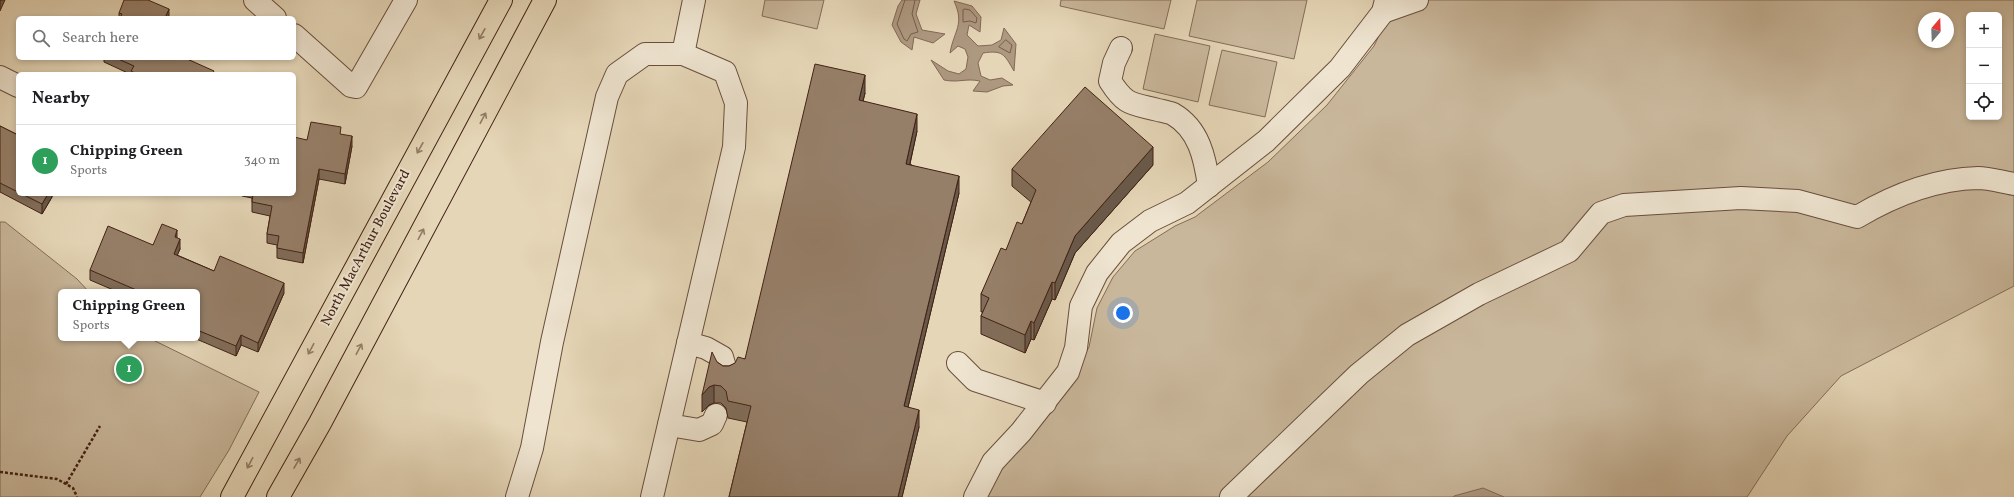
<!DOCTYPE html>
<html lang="en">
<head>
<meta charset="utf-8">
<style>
	:root { --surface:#fff; --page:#f6f6f6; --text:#202124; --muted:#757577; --line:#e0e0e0; --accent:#8f2418 }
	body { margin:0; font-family:Vollkorn,serif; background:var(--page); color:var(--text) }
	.controls { position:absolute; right:12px; top:12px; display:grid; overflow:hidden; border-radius:6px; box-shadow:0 2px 6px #0003 }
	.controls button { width:36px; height:36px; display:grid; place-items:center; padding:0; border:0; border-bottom:1px solid var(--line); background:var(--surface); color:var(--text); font:20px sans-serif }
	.compass { position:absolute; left:1918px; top:12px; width:36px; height:36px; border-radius:50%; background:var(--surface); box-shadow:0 2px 6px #0003; rotate:19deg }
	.you { position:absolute; left:1123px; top:313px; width:14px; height:14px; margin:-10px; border:3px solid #fff; border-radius:50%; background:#1a73e8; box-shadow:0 0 0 6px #1a73e833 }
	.badge { display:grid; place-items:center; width:26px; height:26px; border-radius:50%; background:var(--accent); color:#fff; font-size:13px; font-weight:700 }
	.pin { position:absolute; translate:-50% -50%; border:2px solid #fff; box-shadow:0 1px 4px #0006 }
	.popup { position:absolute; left:58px; top:289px; width:142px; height:52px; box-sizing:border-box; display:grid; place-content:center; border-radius:6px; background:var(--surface); filter:drop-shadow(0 1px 3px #0005); font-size:13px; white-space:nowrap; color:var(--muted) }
	.popup b { font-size:15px; color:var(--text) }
	.popup::after { content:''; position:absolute; left:50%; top:100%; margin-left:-8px; border:8px solid transparent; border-top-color:var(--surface) }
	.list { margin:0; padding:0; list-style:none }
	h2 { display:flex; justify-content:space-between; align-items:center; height:52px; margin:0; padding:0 16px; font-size:17px }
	h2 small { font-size:13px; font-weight:400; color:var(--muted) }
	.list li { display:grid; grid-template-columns:26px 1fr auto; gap:12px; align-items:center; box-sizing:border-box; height:72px; padding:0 16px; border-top:1px solid var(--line) }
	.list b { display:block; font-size:15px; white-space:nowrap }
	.list p { margin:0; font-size:13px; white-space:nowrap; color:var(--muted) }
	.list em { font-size:13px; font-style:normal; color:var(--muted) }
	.icon { flex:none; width:22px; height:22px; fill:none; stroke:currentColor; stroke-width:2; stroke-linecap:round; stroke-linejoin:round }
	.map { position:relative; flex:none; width:2014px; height:497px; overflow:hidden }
	.search { position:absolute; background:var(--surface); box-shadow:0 2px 6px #0003; left:16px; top:16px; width:280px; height:44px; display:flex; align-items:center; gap:10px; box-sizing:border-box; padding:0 14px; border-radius:6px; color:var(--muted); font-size:15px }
	.panel { position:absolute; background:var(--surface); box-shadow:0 2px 6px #0003; left:16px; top:72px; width:280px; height:124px; border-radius:6px }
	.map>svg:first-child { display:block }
</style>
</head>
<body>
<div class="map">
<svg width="2014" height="497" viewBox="0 0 2014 497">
	<rect width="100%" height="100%" fill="#e5d6b7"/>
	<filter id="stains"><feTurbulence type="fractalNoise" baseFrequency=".005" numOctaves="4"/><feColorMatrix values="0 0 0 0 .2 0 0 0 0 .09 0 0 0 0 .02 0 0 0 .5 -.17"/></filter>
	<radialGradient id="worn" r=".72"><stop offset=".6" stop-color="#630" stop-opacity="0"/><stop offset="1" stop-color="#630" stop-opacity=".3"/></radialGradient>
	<g fill="#c9b79b" stroke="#856c58" fill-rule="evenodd">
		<path d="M765 0H824L817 29 762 16Z"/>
		<path d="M1061 0H1171L1164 29 1060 6Z"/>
		<path d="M1197 0H1307L1294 59 1189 36Z"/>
		<path d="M1396 0H2014V286L1841 376 1787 436 1747 497H979L1072 377 1089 347 1097 308 1113 277 1135 251 1175 226 1195 217 1268 162 1327 105 1374 46ZM1969 15H1999V117H1969ZM1924 18H1948V42H1924Z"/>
		<path d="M1155 34 1210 46 1198 102 1143 89Z"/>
		<path d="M1222 50 1277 62 1265 117 1209 105Z"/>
		<path d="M0 222H5L77 279 89 292H61V338H149L259 392 229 450 200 497H0Z"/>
	</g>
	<g fill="#ad9880" stroke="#826855">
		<path d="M902 0H920L916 14 922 30 945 34 933 43 914 37 912 50 901 42 892 25 898 6Z"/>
		<path d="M954 1 972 6 981 17 980 32 969 25 967 35 978 46 992 45 1001 40 1004 28 1016 44 1014 71C1004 54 1003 50 983 53L978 63 981 76 990 80 1002 78 1013 85 1003 86 987 92 973 91 980 81C965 78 959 83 944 80L931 60 948 71 959 74 966 69 968 57 965 49 958 46 950 53C954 30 965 25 954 1Z"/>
		<path d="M1483 488 1504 497H1453L1454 496Z"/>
	</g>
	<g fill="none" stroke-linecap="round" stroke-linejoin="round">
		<g stroke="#775c4a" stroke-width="1">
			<path d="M905 0 897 24 904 39 907 41 911 34 918 32 912 14 915 0"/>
			<path d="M965 9 970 10 977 18 976 23 970 21 963 22V10Z"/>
			<path d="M1006 40 1012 45 1010 53 999 47Z"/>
		</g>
		<g stroke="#6a4e3d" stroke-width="24">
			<g id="minor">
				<path d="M255 0 275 18"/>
				<path d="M1383 12 1417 0"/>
				<path d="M294 35 351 86 356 87 406 0"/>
				<path d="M1121 48 1114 63 1110 81C1126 106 1131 103 1158 110 1162 111 1168 112 1173 114 1199 129 1205 158 1209 186"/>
				<path d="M683 54 694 0"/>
				<path d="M0 77 18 86"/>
				<path d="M688 343 706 348 722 357 726 371"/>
				<path d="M958 363 975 380 1045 403"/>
				<path d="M669 425 699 430 712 424 716 415"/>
				<path d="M517 497 532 448 552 342 607 97 617 74 645 54H683L725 72 736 103 734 147 652 497"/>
				<path d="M975 497 993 462 1021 432 1068 372 1076 348 1081 306 1097 273 1121 243 1150 221 1187 203 1266 141 1340 68 1383 12 1386 0"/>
				<path d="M1231 497 1359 374 1407 335 1479 294 1569 251 1601 213 1624 205 1741 198 1798 201 1857 217C1894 195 1935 179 1978 178 1989 178 2002 182 2014 184"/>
			</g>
		</g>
		<g stroke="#412114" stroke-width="24">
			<g id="major">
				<path d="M232 497 501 0"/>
				<path d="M278 497 320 423 545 0"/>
			</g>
		</g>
		<g stroke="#412114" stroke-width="2.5" stroke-dasharray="3 2" stroke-linecap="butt">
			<path d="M0 472 57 479 73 488 77 497"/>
			<path d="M66 484 100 426"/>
		</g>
		<use href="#minor" stroke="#eee4d0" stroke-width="22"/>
		<use href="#major" stroke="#e5d6b7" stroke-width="22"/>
	</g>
	<g fill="#816d5a" stroke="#412114">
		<path d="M119 13 169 18H119Z"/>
		<path d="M104 58H185L214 74H130L104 62Z"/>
		<path d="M865 93 863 101 917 131 910 164 959 193 908 407 919 427 902 497H729L747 422 728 418 726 408 721 403H714L709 405 702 412 717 362 723 366H729L745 359Z"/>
		<path d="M0 126 18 135V194H52V197L42 214 0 192Z"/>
		<path d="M341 135 352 146 345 184 319 179 303 263 277 258V245L267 243V234L270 216 252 212V198L242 196V194H294L307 140Z"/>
		<path d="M1153 165 1075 253 1055 300 1052 299 1034 340 1031 339 1025 353 981 334V316L983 312H981V294L1006 250 1022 224 1031 202 1012 186V169Z"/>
		<path d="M177 238 180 249 177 255 214 271 284 293 258 352 241 345 236 356 194 338H197V292H118L90 280V270L153 245Z"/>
	</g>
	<g fill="#69594a" stroke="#412114">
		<path d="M1 0H5L0 11V1Z"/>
		<path d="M169 9V18H165Z"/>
		<path d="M865 75V93L859 117V100Z"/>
		<path d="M917 114V131L906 181V164Z"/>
		<path d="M352 136V146L345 184V174Z"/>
		<path d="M1153 147V165L1075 253 1055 300V283L1075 236Z"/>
		<path d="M319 169V179L303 263V253Z"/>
		<path d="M959 176V193L904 424V406Z"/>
		<path d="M48 194H52V197L42 214V204Z"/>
		<path d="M177 230V240L175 237Z"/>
		<path d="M180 239V249L174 263V254Z"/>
		<path d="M1052 282V299L1034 340V323Z"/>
		<path d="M284 283V293L258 352V343Z"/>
		<path d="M1031 321V339L1025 353V335Z"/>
		<path d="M241 335V345L236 356V346Z"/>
		<path d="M714 385V403L709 405 702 412V395L709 387Z"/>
		<path d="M919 410V427L902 497H898Z"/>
	</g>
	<g fill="#967f69" stroke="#412114">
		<path d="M124 0H148L169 9 165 18H120L122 14 119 13Z"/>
		<path d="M116 58H185L214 71 212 74H137L131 71 134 66Z"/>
		<path d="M815 64 865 75 859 100 917 114 906 164 959 176 904 406 919 410 898 497H729L751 406 728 401 726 391 721 386 714 385 709 387 702 395 712 352 717 362 723 366H729L735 363 738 357 745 359Z"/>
		<path d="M1085 87 1153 147 1075 236 1055 283 1052 282 1034 323 1031 321 1025 335 981 316 989 298 981 294 1001 248 1006 250 1017 222 1022 224 1036 190 1012 169Z"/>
		<path d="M311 122 341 127 340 134 352 136 345 174 319 169 303 253 277 248 279 236 267 234 272 206 252 202 253 194H294V137L307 140Z"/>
		<path d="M0 126 18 135V192L0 183Z"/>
		<path d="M22 194H48L42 204Z"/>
		<path d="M162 224 177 230 175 237 180 239 174 254 214 271 220 256 284 283 258 343 241 335 236 346 197 330V292H141L90 270 108 226 153 245Z"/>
	</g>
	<defs><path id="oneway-shaft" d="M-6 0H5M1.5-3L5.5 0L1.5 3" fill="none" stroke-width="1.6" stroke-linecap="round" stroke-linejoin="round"/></defs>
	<g stroke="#937c66">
		<use href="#oneway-shaft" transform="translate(482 34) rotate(119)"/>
		<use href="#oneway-shaft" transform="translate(483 118) rotate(-62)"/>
		<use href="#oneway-shaft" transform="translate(420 148) rotate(119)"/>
		<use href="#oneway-shaft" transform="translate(421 234) rotate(-62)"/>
		<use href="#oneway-shaft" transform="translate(311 349) rotate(118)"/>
		<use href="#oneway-shaft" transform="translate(359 349) rotate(-62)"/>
		<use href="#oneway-shaft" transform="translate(250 463) rotate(118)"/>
		<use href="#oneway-shaft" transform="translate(297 463) rotate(-60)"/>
	</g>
	<g text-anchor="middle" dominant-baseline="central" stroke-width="4" stroke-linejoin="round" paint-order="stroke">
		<g font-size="14" fill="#412114" stroke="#eee4d0">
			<text transform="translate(366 248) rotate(-62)">North MacArthur Boulevard</text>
		</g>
	</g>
	<rect width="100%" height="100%" filter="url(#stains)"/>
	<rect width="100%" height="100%" fill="url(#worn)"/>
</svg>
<div class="controls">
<button>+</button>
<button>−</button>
<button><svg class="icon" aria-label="locate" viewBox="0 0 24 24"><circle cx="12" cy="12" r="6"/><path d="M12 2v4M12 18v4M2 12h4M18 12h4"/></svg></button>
</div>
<svg class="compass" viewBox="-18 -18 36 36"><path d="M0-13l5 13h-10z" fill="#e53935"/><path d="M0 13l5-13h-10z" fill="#757577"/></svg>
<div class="you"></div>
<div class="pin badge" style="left:129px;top:369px;background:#2e9e5b">1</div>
<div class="popup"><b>Chipping Green</b>Sports</div>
<div class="search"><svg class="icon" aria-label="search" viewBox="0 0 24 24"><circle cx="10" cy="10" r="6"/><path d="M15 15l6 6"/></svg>Search here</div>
<section class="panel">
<h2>Nearby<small></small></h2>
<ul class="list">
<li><span class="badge" style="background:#2e9e5b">1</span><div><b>Chipping Green</b><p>Sports</p></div><em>340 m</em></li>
</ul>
</section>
</div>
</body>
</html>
